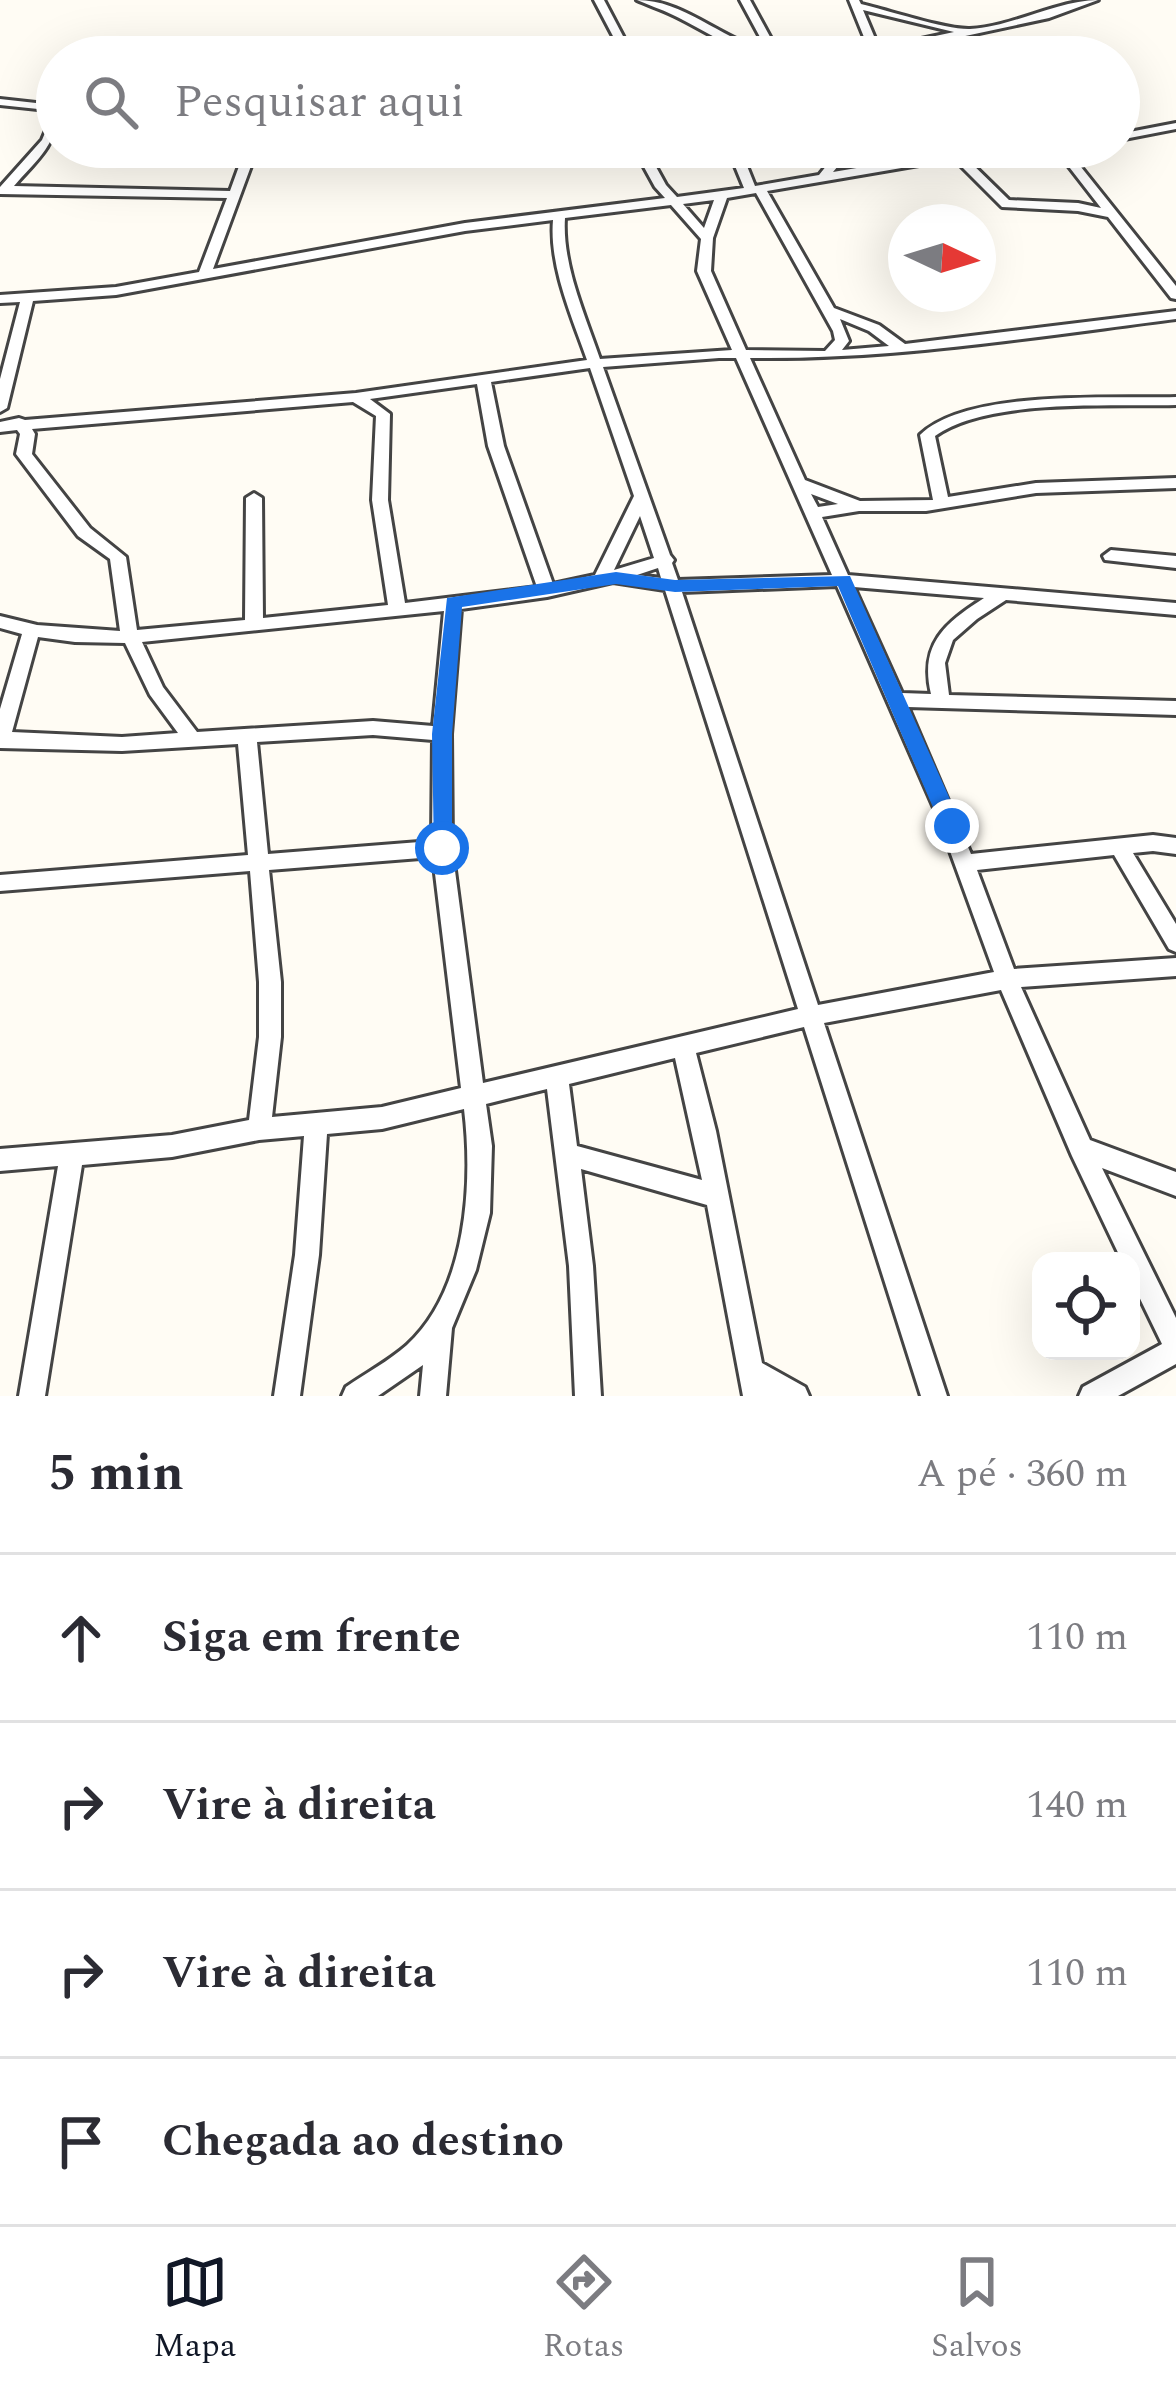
<!DOCTYPE html>
<html lang="pt">
<head>
<meta charset="utf-8">
<style>
	:root { --surface:#fff; --page:#f2f2f3; --text:#2b2b33; --muted:#7c7c81; --line:#e1e1e2; --accent:#111827 }
	body { margin:0; font-family:Spectral,serif; background:var(--page); color:var(--text) }
	.controls { position:absolute; right:36px; bottom:36px; display:grid; overflow:hidden; border-radius:24px; box-shadow:0 12px 48px #0002 }
	.controls button { width:108px; height:108px; display:grid; place-items:center; padding:0; border:0; border-bottom:3px solid var(--line); background:var(--surface); color:var(--text); font:60px sans-serif }
	.compass { position:absolute; left:888px; top:204px; width:108px; height:108px; border-radius:50%; background:var(--surface); box-shadow:0 12px 48px #0002; rotate:94deg }
	.stop { position:absolute; width:36px; height:36px; margin:-27px; border:9px solid #1a73e8; border-radius:50%; background:#fff }
	.stop.end { background:#1a73e8; border-color:#fff; box-shadow:0 3px 12px #0008 }
	.list { margin:0; padding:0; list-style:none }
	h2 { display:flex; justify-content:space-between; align-items:center; height:156px; margin:0; padding:0 48px; font-size:51px }
	h2 small { font-size:39px; font-weight:400; color:var(--muted) }
	.list li { display:grid; grid-template-columns:78px 1fr auto; gap:36px; align-items:center; box-sizing:border-box; height:168px; padding:0 48px; border-top:3px solid var(--line) }
	.list b { display:block; font-size:45px; white-space:nowrap }
	.list em { font-size:39px; font-style:normal; color:var(--muted) }
	.icon { flex:none; width:66px; height:66px; fill:none; stroke:currentColor; stroke-width:2; stroke-linecap:round; stroke-linejoin:round }
	.map { position:relative; flex:none; width:1176px; height:1396px; overflow:hidden }
	.search { position:absolute; background:var(--surface); box-shadow:0 12px 48px #0002; left:36px; right:36px; top:36px; height:132px; display:flex; align-items:center; gap:30px; box-sizing:border-box; padding:0 42px; border-radius:66px; color:var(--muted); font-size:45px }
	.sheet { height:828px; background:var(--surface) }
	nav { display:flex; justify-content:space-around; align-items:center; box-sizing:border-box; height:168px; border-top:3px solid var(--line); background:var(--surface); font-size:33px; color:var(--muted) }
	nav a { display:grid; justify-items:center; gap:6px }
	nav .on { color:var(--accent) }
	.map>svg:first-child { display:block }
</style>
</head>
<body>
<div class="map">
<svg width="1176" height="1396" viewBox="0 0 1176 1396">
	<rect width="100%" height="100%" fill="#fffcf4"/>
	<g fill="none" stroke-linecap="round" stroke-linejoin="round">
		<g stroke="#444" stroke-width="6">
			<g id="street">
				<path d="M594 0H604L634 57H624Z"/>
				<path d="M637 0C685 0 721 40 767 50L740 0H750L781 57C740 57 709 32 673 15 661 9 648 5 637 0Z"/>
				<path d="M849 0H859L861 4C887 10 947 30 970 29 1012 27 1058 0 1098 0L1049 18 881 54 882 57H872ZM863 10 954 32 879 48Z"/>
				<path d="M0 99 45 104 57 115C57 145 33 164 14 186L230 191 246 147H258L213 269 465 223 665 198 655 187 633 147H645L666 185 677 197 744 188 735 166 734 147H746L747 166 755 186 819 175 831 160 832 147H844L843 160 833 172 957 151 1065 147 1176 286V299L1171 298 1108 217 1078 211 1002 207 954 159 767 191 834 308 879 325 905 344 1176 311V319C1034 337 893 360 750 358L805 480 860 501 933 500 920 435C967 389 1111 399 1176 397V405C1110 407 988 398 935 436L948 497 1036 483 1176 478V488L1036 493 926 511H859L822 517 848 575 1176 603V615L1006 600 977 619 953 640 945 663 949 695 1176 701V715L908 707 971 854 1153 835 1176 838V854L1153 851 1133 853 1176 924V952L1169 949 1114 855 977 870 1014 969 1176 958V976L1021 987 1090 1140 1176 1172V1196L1102 1168 1176 1318V1364L1118 1396H1079L1083 1387 1162 1344 1131 1280V1261H1122L1072 1156 1001 990 824 1023 947 1396H921L804 1027 696 1053 716 1131 762 1363 805 1387 809 1396H743L707 1205 581 1169 593 1266 601 1396H575L569 1266 547 1089 486 1104 492 1146 490 1213 476 1270 452 1328 446 1396H420L423 1365 378 1396H342L346 1387C366 1373 389 1361 407 1345 467 1290 473 1184 464 1109L382 1129 327 1134 319 1255 300 1396H274L295 1255 304 1136 259 1140 172 1157 82 1165 45 1396H19L58 1166 0 1171V1149L172 1135 249 1120 259 1037V982L250 871 0 891V875L248 855 238 744 122 751 0 748V709L22 634 0 628V616L37 625 120 631 110 559 78 536 16 454 20 434 17 430 0 432V422L19 418 25 420 356 393 587 360C572 317 549 266 553 220L465 231 116 295 33 301 7 408 0 412V379L20 302 0 303V295L116 287 199 272 227 198 0 194V187L42 140 50 121 38 109 0 105ZM1056 150 1101 208 1078 203 1009 200 966 158ZM756 193 833 331 835 340 825 351 746 350 711 271 713 238 727 198ZM714 200 704 228 683 204ZM671 205 701 239 697 271 732 350 600 359C585 315 562 265 565 218ZM840 319 869 331 889 346 842 350 849 341ZM719 358H736L832 575 678 580 672 563 674 560 670 555 603 367ZM590 368 634 496 595 575 553 584 504 446 491 382ZM477 384 488 446 537 587 405 603 388 500 390 414 370 399ZM353 402 376 416 372 500 388 605 263 618 262 498 254 493 246 498 245 620 137 630 126 557 90 528 32 454 35 434 32 429ZM811 494 838 504 818 507ZM640 516 654 558 614 570ZM658 568 661 578 637 575ZM613 582 665 590 798 1009 483 1083 452 848 451 734 461 609 547 597ZM837 586 935 810 994 972 818 1005 682 592ZM854 587 984 598C945 623 919 644 931 694L902 693ZM444 611 433 726 373 721 197 732 163 687 142 642ZM38 637 75 642 125 643 150 695 178 733 122 737 12 732ZM373 735 433 740 432 841 268 854 257 742ZM433 857 461 1088 382 1107 272 1117 281 1037V982L269 870ZM675 1058 702 1180 577 1146 569 1084Z"/>
				<path d="M1176 123V129L1119 140V134Z"/>
				<path d="M1111 550 1176 556V568L1105 560 1103 556Z"/>
			</g>
		</g>
		<use href="#street" fill="#fff" fill-rule="evenodd"/>
	</g>
	<path fill="#1a73e8" d="M616 572 675 580 850 576 962 826 959 832H944L941 826 838 586 675 592 616 584 462 607 452 734V848L442 857 434 854 432 734 447 598Z"/>
</svg>
<div class="controls">
<button><svg class="icon" aria-label="locate" viewBox="0 0 24 24"><circle cx="12" cy="12" r="6"/><path d="M12 2v4M12 18v4M2 12h4M18 12h4"/></svg></button>
</div>
<svg class="compass" viewBox="-18 -18 36 36"><path d="M0-13l5 13h-10z" fill="#e53935"/><path d="M0 13l5-13h-10z" fill="#7c7c81"/></svg>
<div class="stop" style="left:442px;top:848px"></div>
<div class="stop end" style="left:952px;top:826px"></div>
<div class="search"><svg class="icon" aria-label="search" viewBox="0 0 24 24"><circle cx="10" cy="10" r="6"/><path d="M15 15l6 6"/></svg>Pesquisar aqui</div>
</div>
<section class="sheet">
<h2>5 min<small>A pé · 360 m</small></h2>
<ul class="list">
<li><svg class="icon" aria-label="ahead" viewBox="0 0 24 24"><path d="M12 20V5M6 11l6-6 6 6"/></svg><div><b>Siga em frente</b></div><em>110 m</em></li>
<li><svg class="icon" aria-label="right" viewBox="0 0 24 24"><path d="M7 20v-9h11M14 6l5 5-5 5"/></svg><div><b>Vire à direita</b></div><em>140 m</em></li>
<li><svg class="icon" aria-label="right" viewBox="0 0 24 24"><path d="M7 20v-9h11M14 6l5 5-5 5"/></svg><div><b>Vire à direita</b></div><em>110 m</em></li>
<li><svg class="icon" aria-label="arrive" viewBox="0 0 24 24"><path d="M6 21V4h12l-3 4 3 4H6"/></svg><div><b>Chegada ao destino</b></div></li>
</ul>
</section>
<nav>
<a class="on"><svg class="icon" aria-label="map" viewBox="0 0 24 24"><path d="M3 6l6-2 6 2 6-2v14l-6 2-6-2-6 2zM9 4v14M15 6v14"/></svg>Mapa</a>
<a><svg class="icon" aria-label="directions" viewBox="0 0 24 24"><path d="M12 3l9 9-9 9-9-9zM9 14v-3h6M13 9l2 2-2 2"/></svg>Rotas</a>
<a><svg class="icon" aria-label="saved" viewBox="0 0 24 24"><path d="M7 4h10v16l-5-4-5 4z"/></svg>Salvos</a>
</nav>
</body>
</html>
